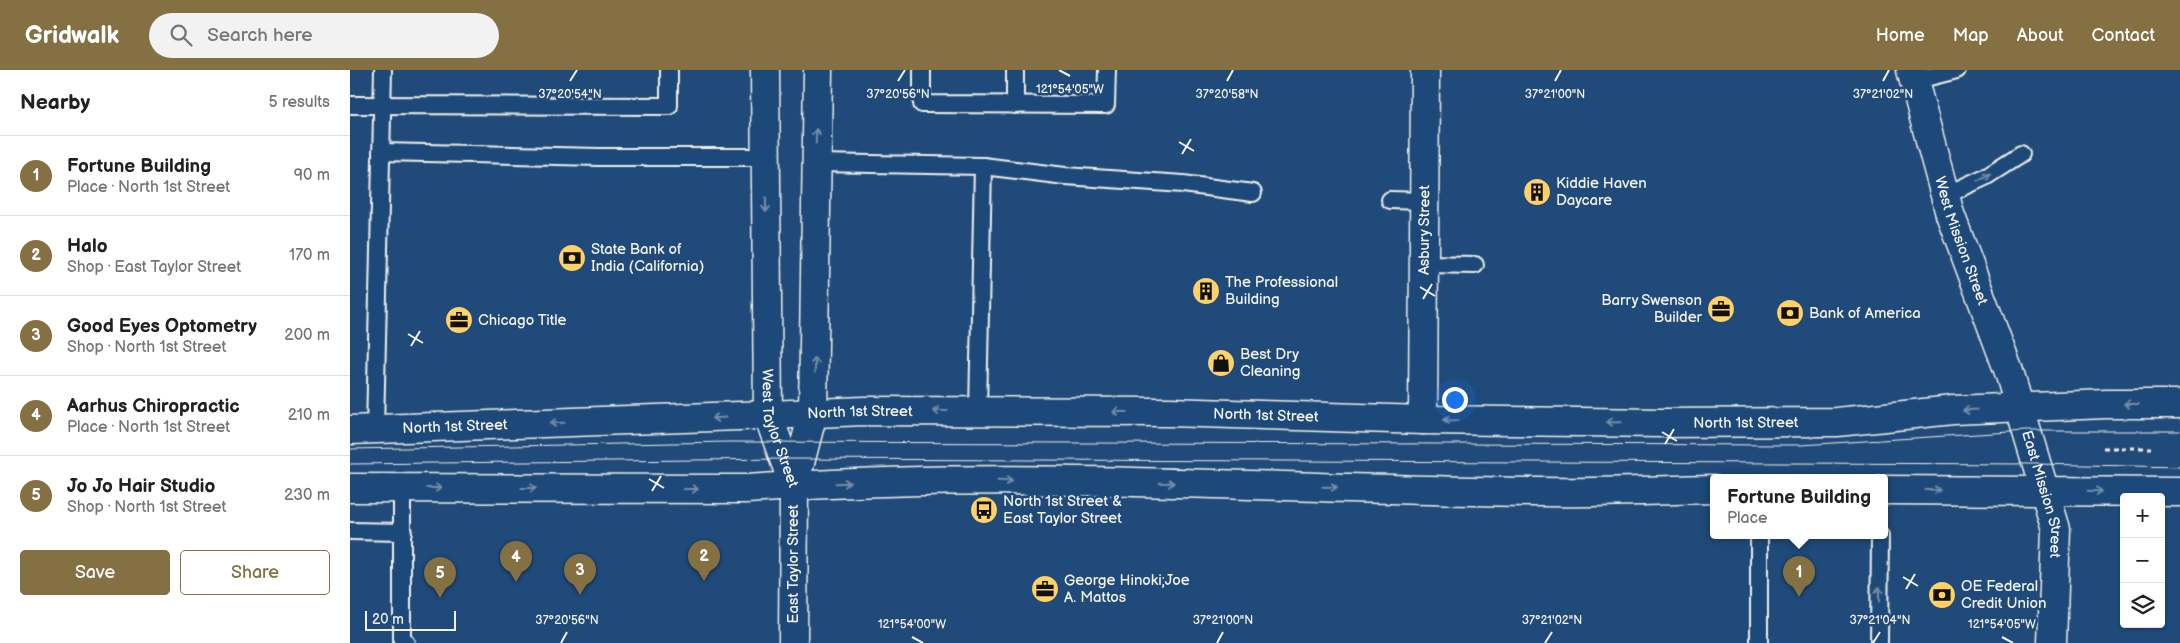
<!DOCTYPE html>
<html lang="en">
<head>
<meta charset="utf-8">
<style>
	:root { --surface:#fff; --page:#f2f2f2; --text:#202124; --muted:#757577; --line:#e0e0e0; --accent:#847042 }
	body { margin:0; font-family:"Balsamiq Sans",sans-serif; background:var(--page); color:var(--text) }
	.controls { position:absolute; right:15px; bottom:15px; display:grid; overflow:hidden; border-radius:5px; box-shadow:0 1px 4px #0004 }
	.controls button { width:45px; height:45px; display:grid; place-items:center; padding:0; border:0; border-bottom:1px solid var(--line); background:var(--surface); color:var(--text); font:25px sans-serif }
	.scale { position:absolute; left:15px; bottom:12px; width:91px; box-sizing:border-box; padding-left:5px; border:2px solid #f4f1e8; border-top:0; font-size:14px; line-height:18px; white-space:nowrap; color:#f4f1e8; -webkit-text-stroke:4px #1f4a7a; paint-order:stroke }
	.you { position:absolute; left:1104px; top:329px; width:18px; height:18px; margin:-12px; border:4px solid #fff; border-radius:50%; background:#1a73e8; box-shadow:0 0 0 8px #1a73e833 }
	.badge { display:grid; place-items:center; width:32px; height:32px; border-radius:50%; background:var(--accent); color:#fff; font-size:16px; font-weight:700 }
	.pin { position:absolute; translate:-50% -41px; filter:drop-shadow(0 1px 2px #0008) }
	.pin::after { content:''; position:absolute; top:26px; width:18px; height:15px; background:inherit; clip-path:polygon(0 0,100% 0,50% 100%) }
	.popup { position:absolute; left:1360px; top:404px; width:178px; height:65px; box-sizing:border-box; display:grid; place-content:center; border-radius:5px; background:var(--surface); filter:drop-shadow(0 1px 4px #0005); font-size:16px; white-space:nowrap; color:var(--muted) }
	.popup b { font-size:19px; color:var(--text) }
	.popup::after { content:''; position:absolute; left:50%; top:100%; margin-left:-10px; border:10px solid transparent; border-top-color:var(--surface) }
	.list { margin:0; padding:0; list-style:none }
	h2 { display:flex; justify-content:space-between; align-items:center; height:65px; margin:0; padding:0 20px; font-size:21px }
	h2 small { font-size:16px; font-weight:400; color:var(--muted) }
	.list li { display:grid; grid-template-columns:32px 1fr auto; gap:15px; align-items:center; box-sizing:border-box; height:80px; padding:0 20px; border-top:1px solid var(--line) }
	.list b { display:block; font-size:19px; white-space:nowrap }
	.list p { margin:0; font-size:16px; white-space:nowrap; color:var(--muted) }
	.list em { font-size:16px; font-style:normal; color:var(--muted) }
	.actions { display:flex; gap:10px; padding:15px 20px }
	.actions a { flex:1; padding:11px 0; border:1px solid var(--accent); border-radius:5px; text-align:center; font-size:18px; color:var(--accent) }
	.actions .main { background:var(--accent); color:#fff }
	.icon { flex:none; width:28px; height:28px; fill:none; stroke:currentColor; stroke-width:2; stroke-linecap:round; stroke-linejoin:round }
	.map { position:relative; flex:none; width:1830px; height:573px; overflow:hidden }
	header { display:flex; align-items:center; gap:30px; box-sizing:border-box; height:70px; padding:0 25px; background:var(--accent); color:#fff }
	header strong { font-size:24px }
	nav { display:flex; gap:28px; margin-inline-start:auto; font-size:18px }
	.search { width:350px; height:45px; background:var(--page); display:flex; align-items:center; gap:12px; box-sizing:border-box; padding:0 18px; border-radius:28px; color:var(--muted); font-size:19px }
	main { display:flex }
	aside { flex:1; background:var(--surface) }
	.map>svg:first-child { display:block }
</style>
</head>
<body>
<header>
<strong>Gridwalk</strong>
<div class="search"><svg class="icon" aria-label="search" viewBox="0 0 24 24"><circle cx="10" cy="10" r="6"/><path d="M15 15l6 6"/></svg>Search here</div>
<nav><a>Home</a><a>Map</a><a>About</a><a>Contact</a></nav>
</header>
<main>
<aside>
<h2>Nearby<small>5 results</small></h2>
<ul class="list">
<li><span class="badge">1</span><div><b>Fortune Building</b><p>Place · North 1st Street</p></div><em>90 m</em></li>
<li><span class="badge">2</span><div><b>Halo</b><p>Shop · East Taylor Street</p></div><em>170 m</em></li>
<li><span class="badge">3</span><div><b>Good Eyes Optometry</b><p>Shop · North 1st Street</p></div><em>200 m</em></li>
<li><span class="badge">4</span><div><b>Aarhus Chiropractic</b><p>Place · North 1st Street</p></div><em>210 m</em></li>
<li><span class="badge">5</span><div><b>Jo Jo Hair Studio</b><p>Shop · North 1st Street</p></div><em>230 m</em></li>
</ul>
<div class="actions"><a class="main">Save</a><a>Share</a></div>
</aside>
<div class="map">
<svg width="1830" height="573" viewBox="0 0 1830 573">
	<rect width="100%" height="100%" fill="#1f4a7a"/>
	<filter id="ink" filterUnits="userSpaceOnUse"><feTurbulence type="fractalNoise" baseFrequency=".02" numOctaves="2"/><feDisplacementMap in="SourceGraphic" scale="10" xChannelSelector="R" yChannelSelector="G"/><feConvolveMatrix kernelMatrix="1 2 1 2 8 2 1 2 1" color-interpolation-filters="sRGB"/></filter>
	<g filter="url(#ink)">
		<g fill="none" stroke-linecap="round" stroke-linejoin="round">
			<g stroke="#f4f1e8" stroke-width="20">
				<g id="lane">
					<path d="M572 0V34L756 35 757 0"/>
					<path d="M1563 11 1607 0"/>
					<path d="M0 35 319 36V0"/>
					<path d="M665 35V0"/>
					<path d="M31 82 249 87H416"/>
					<path d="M466 93 633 96 715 106 833 114 903 123"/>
					<path d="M1594 126 1635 107 1671 84"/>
					<path d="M1040 130 1074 131"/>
					<path d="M1074 194 1125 195"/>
					<path d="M628 341 633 96"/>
					<path d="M25 360 33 0"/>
					<path d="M52 418V571L56 573"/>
					<path d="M0 461 53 462"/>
					<path d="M1409 466V573"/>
					<path d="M1529 573 1530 466"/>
				</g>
			</g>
			<g stroke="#f4f1e8" stroke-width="31">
				<g id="street">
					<path id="s1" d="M1073 350 1075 0"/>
				</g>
			</g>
			<g stroke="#f4f1e8" stroke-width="31">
				<g id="secondary">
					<path id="s2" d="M1561 0 1600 144 1659 302 1706 459 1702 573"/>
					<path id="s3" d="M0 360 418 345"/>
					<path d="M0 418 396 419 444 416 443 573"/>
				</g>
			</g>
			<g stroke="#f4f1e8" stroke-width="31">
				<g id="primary">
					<path id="s4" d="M415 0 418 345 444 416"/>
					<path id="s5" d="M418 345 514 341 819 342 1073 350 1312 353 1487 352 1603 340 1757 334H1830"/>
					<path d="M444 416C693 401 943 420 1193 422 1250 423 1307 420 1364 419"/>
					<path d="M444 416 463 343 468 0"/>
					<path d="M1534 420 1830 422"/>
				</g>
			</g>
			<path stroke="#f4f1e8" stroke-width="3" stroke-dasharray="5 4" stroke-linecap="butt" d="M1753 378H1801"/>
			<use href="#lane" stroke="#1f4a7a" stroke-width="16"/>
			<use href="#street" stroke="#1f4a7a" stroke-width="28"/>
			<use href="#secondary" stroke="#1f4a7a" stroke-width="28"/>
			<use href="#primary" stroke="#1f4a7a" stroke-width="28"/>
			<g stroke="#f4f1e8" stroke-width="1">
				<path d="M0 379 378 372 1451 375 1676 361H1830"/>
				<path d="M0 394 434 389 1686 394 1830 397"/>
			</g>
		</g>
		<defs><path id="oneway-shaft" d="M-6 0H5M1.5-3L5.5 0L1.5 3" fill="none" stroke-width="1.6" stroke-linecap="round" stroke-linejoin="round" transform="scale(1.25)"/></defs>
		<g stroke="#748da6">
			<use href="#oneway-shaft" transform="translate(466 66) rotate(-89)"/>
			<use href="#oneway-shaft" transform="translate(1634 107) rotate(-29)"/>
			<use href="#oneway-shaft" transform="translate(416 135) rotate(90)"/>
			<use href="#oneway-shaft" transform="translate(465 295) rotate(-89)"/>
			<use href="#oneway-shaft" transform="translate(1781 334) rotate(180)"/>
			<use href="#oneway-shaft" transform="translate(1620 340) rotate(177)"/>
			<use href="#oneway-shaft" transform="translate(590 341) rotate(-180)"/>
			<use href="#oneway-shaft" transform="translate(770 342) rotate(-180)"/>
			<use href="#oneway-shaft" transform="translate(369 348) rotate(177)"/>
			<use href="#oneway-shaft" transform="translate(1101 350) rotate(-179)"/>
			<use href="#oneway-shaft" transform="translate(1264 352) rotate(-179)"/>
			<use href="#oneway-shaft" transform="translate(207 353) rotate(178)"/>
			<use href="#oneway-shaft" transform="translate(655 411) rotate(1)"/>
			<use href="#oneway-shaft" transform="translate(493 413) rotate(-2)"/>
			<use href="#oneway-shaft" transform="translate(817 413) rotate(1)"/>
			<use href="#oneway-shaft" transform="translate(980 417) rotate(1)"/>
			<use href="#oneway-shaft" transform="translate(84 418)"/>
			<use href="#oneway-shaft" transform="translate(179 418)"/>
			<use href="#oneway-shaft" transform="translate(341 419)"/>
			<use href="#oneway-shaft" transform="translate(1583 420)"/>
			<use href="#oneway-shaft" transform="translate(1745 421) rotate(2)"/>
			<use href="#oneway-shaft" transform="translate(1529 524) rotate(-90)"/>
		</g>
	</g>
	<path fill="none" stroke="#f4f1e8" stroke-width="2" d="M709 0 720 6M220 11 227 0M548 11 555 0M877 11 883 0M1205 11 1211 0M1533 11 1539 0M829 72 844 81M832 84 841 69M1070 217 1085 226M1073 229 1082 214M58 264 73 273M61 276 70 261M1312 362 1327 371M1315 374 1324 359M299 409 314 418M302 421 311 406M1553 507 1568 516M1556 519 1565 504M562 567 573 573M1652 567 1663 573M211 573 217 562M867 573 873 562M1195 573 1202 562M1523 573 1530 562"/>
	<defs>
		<g id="building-disc" transform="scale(1.4375)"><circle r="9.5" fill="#ffd166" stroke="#1f4a7a"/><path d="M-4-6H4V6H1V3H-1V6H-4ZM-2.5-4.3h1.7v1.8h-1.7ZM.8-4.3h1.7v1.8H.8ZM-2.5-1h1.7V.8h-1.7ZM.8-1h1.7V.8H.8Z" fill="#111"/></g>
		<g id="bank-disc" transform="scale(1.4375)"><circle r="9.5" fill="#ffd166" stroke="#1f4a7a"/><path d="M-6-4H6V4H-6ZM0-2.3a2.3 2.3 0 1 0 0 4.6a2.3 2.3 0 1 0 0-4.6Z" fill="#111"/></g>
		<g id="office-disc" transform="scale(1.4375)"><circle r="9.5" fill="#ffd166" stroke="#1f4a7a"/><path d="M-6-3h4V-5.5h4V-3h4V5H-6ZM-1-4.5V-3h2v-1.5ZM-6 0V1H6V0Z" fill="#111"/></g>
		<g id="shop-disc" transform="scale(1.4375)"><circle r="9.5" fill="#ffd166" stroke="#1f4a7a"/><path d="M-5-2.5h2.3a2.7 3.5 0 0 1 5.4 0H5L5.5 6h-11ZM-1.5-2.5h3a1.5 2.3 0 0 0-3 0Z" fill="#111"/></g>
		<g id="bus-disc" transform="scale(1.4375)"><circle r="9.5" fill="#ffd166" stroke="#1f4a7a"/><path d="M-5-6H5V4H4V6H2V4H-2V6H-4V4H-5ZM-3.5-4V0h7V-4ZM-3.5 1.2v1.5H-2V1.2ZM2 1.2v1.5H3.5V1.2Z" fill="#111"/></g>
	</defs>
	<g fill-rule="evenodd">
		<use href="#building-disc" x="1187" y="122"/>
		<use href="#bank-disc" x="222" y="188"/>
		<use href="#building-disc" x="856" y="221"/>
		<use href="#office-disc" x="1371" y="239"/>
		<use href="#bank-disc" x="1440" y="243"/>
		<use href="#office-disc" x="109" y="250"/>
		<use href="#shop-disc" x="871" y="293"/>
		<use href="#bus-disc" x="634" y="440"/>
		<use href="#office-disc" x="695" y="519"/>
		<use href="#bank-disc" x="1592" y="525"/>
	</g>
	<g text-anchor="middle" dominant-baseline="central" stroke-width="5" stroke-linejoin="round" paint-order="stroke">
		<g font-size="15" fill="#f4f1e8" stroke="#1f4a7a" text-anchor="start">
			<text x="1206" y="113">Kiddie Haven<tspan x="1206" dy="17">Daycare</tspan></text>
			<text x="241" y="179">State Bank of<tspan x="241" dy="17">India (California)</tspan></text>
			<text x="875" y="212">The Professional<tspan x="875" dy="17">Building</tspan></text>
			<text x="1352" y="230" text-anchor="end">Barry Swenson<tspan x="1352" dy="17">Builder</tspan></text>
			<text x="1459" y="243">Bank of America</text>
			<text x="128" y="250">Chicago Title</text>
			<text x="890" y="284">Best Dry<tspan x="890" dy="17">Cleaning</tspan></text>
			<text x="653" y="431">North 1st Street &amp;<tspan x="653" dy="17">East Taylor Street</tspan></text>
			<text x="714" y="510">George Hinoki;Joe<tspan x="714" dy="17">A. Mattos</tspan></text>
			<text x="1611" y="516">OE Federal<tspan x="1611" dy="17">Credit Union</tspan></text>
		</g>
		<g font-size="15" fill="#f4f1e8" stroke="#1f4a7a">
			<text stroke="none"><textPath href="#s1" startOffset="190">Asbury Street</textPath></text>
			<text stroke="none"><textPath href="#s2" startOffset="178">West Mission Street</textPath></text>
			<text stroke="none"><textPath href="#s5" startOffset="92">North 1st Street</textPath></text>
			<text stroke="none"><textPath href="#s5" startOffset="498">North 1st Street</textPath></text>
			<text stroke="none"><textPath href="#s4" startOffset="360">West Taylor Street</textPath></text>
			<text stroke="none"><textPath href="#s5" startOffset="978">North 1st Street</textPath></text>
			<text stroke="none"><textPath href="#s3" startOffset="105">North 1st Street</textPath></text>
			<text stroke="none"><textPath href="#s2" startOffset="445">East Mission Street</textPath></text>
			<text transform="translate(443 494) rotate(-90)">East Taylor Street</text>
		</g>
	</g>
	<g font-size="12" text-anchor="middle" fill="#f4f1e8" stroke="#1f4a7a" stroke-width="5" stroke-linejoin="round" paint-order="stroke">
		<text x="720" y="23">121°54'05"W</text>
		<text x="220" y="28">37°20'54"N</text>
		<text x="1533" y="28">37°21'02"N</text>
		<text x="548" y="28">37°20'56"N</text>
		<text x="877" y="28">37°20'58"N</text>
		<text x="1205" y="28">37°21'00"N</text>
		<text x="217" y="554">37°20'56"N</text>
		<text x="873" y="554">37°21'00"N</text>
		<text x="1202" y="554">37°21'02"N</text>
		<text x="1530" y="554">37°21'04"N</text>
		<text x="562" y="558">121°54'00"W</text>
		<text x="1652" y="558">121°54'05"W</text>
	</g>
</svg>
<div class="controls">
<button>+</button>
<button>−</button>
<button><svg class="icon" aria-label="layers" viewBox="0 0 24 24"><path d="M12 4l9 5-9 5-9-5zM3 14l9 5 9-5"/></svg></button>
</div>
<div class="scale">20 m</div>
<div class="you"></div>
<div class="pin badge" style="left:1449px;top:527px">1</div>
<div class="popup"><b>Fortune Building</b>Place</div>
<div class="pin badge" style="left:354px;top:511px">2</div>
<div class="pin badge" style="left:230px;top:525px">3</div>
<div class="pin badge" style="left:166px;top:512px">4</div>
<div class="pin badge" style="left:90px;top:528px">5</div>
</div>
</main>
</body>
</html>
